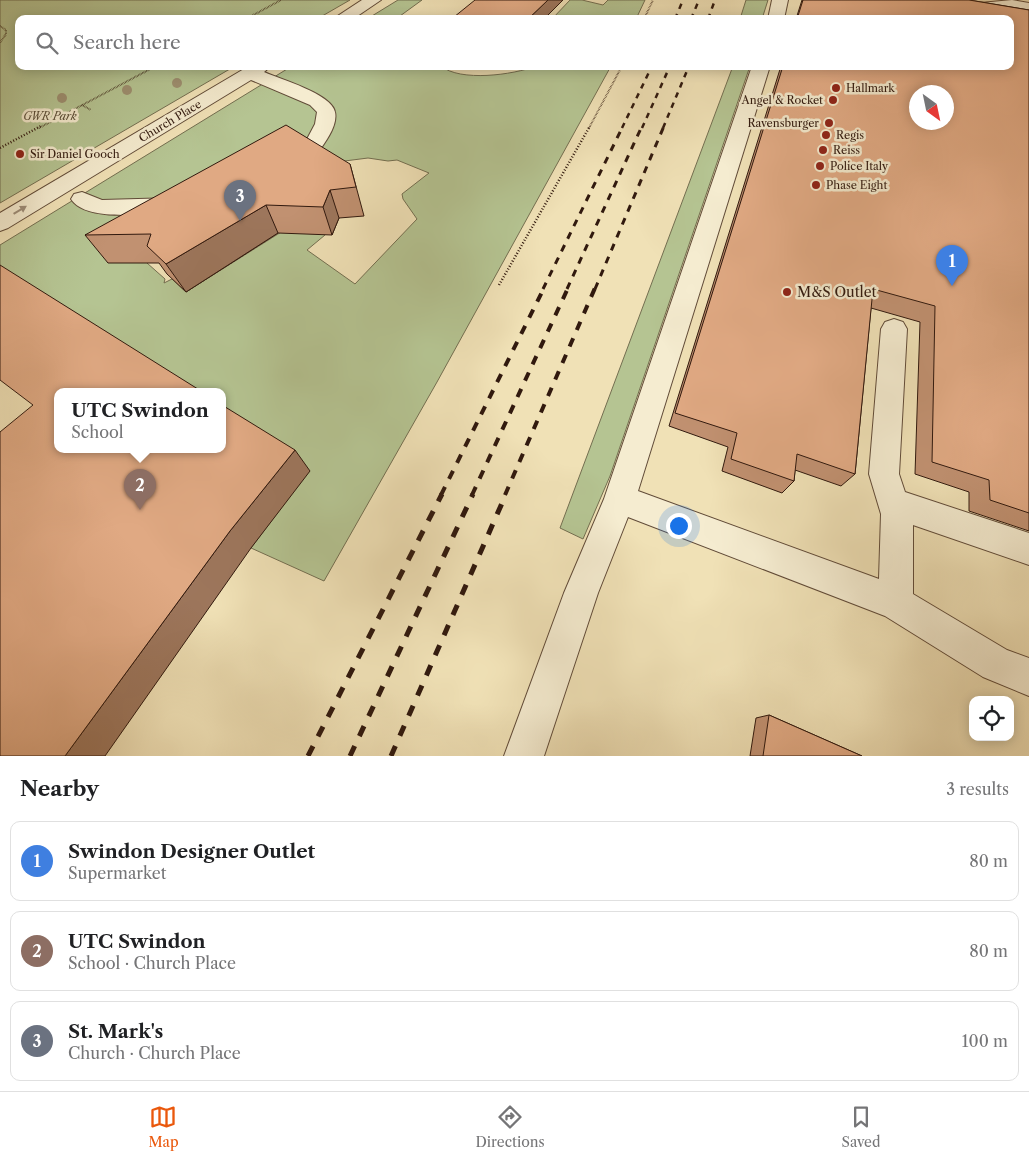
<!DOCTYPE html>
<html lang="en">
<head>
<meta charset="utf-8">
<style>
	:root { --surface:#fff; --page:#f2f2f2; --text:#202124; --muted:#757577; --line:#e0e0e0; --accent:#ea580c }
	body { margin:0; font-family:"Libre Caslon Text",serif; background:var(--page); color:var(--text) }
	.controls { position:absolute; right:15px; bottom:15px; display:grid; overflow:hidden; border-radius:10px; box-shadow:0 2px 12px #0003 }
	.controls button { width:45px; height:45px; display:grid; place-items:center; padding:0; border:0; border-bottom:1px solid var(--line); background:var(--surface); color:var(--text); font:25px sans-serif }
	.compass { position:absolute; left:909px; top:85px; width:45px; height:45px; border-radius:50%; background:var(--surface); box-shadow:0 2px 12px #0003; rotate:147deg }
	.you { position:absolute; left:678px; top:525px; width:18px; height:18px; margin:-12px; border:4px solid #fff; border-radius:50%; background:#1a73e8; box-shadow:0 0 0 8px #1a73e833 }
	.badge { display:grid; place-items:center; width:32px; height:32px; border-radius:50%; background:var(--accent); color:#fff; font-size:16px; font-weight:700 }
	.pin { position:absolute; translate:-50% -41px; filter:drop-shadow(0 1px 2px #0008) }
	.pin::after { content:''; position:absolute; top:26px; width:18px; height:15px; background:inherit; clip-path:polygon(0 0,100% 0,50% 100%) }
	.popup { position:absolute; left:54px; top:388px; width:172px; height:65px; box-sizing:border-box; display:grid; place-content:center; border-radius:10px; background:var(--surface); filter:drop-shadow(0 1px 4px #0005); font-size:16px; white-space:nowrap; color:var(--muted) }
	.popup b { font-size:19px; color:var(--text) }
	.popup::after { content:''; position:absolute; left:50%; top:100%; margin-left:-10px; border:10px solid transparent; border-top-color:var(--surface) }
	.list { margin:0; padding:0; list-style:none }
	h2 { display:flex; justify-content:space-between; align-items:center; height:65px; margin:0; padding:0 20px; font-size:21px }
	h2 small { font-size:16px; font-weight:400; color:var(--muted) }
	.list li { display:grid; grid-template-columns:32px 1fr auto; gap:15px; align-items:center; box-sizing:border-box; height:80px; margin:0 10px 10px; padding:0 10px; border:1px solid var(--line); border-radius:10px }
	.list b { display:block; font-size:19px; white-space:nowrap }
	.list p { margin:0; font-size:16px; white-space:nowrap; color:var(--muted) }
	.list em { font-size:16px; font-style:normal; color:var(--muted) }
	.icon { flex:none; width:28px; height:28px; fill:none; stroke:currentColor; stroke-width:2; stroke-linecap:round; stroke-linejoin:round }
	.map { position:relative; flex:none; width:1029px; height:756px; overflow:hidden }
	.search { position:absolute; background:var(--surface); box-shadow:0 2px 12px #0003; left:15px; right:15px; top:15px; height:55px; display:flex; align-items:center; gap:12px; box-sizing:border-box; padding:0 18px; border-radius:10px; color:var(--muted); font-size:19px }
	.sheet { height:335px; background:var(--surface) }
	nav { display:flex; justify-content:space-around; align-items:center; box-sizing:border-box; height:70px; border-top:1px solid var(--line); background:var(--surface); font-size:14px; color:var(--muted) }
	nav a { display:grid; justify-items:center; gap:2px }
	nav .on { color:var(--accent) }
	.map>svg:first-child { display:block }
</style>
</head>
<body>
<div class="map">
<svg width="1029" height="756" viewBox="0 0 1029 756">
	<rect width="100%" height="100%" fill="#f0e1b6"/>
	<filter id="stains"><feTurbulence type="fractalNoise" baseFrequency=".004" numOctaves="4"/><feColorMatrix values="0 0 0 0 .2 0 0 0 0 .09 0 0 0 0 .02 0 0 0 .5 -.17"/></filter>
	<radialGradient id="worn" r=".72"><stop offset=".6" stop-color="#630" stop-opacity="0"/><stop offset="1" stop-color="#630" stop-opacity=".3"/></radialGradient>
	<g fill="#b5c492" stroke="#736e50" fill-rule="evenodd">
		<path d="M0 0H350L317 19H19V66H235L0 203Z"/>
		<path d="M398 0H422L400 16 401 19H367Z"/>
		<path d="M570 0H582L603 5 608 0H645L636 19H552Z"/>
		<path d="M746 0H768L762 19H740Z"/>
		<path d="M292 66H441C460 82 513 75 536 66H611L437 382 324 581 251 548 309 471 223 415 222 391H184L0 274V245ZM368 158 388 161 397 160 429 173 402 194 403 199 417 219 355 284 307 250 325 235 327 229 305 217 186 292 172 279 164 283 165 279 147 263 329 163Z"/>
		<path d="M733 66H750L610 476 583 539 560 528Z"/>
	</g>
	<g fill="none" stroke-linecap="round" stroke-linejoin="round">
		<g stroke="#614b38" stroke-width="2">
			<g id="minor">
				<path d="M362 0H381L353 19H333Z"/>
				<path d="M772 0H788L784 19H768Z"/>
				<path d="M893 0H928L959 5 1012 0 1029 3V13L1012 10 959 15 901 5 896 3Z"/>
				<path d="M249 66H271L264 72C280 79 332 94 335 112 338 125 326 141 319 151 312 153 279 155 273 153L270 149 273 145 290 140 306 141 315 124 317 112 310 105 251 80 8 228 0 231V213Z"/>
				<path d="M752 66H770L638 491 879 579 881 514 869 474 881 329 885 322 894 319 903 322 907 329 899 474 905 492 1029 533V565L913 525V594L1007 650 1029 658V696L983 677 885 616 628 517 598 593 544 756H504L564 593 604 499Z"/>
				<path d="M82 192 102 200 174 198 182 200 185 205 182 210 174 212C149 213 86 223 71 199L74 194Z"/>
			</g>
		</g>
		<g stroke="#31190e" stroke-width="2" stroke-dasharray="0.5 1" stroke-linecap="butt">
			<path d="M246 19 281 0"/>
			<path d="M644 19 653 0"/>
			<path d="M0 26 6 30V34L0 43"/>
			<path d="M82 105 91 110"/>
			<path d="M39 128 156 66"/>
			<path d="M589 128 622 66"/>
		</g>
		<g stroke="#31190e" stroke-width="2.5" stroke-dasharray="1 2" stroke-linecap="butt">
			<path d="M0 148 41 126"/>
			<path d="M499 285 590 126"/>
		</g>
		<use href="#minor" fill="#f5ecd0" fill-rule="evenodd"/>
		<g stroke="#31190e" stroke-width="2.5" stroke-dasharray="5.5 5.5" stroke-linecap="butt">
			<path d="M675 19 683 0"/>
			<path d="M691 19 699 0"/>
			<path d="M708 19 715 0"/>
			<path d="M622 128 652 66"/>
			<path d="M642 128 670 66"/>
			<path d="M663 128 689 66"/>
		</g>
		<g stroke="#31190e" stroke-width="3" stroke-dasharray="7 7" stroke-linecap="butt">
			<path d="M543 289 623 126"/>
			<path d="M567 289 642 126"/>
			<path d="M595 289 664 126"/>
		</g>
		<g stroke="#31190e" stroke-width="4" stroke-dasharray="9 9" stroke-linecap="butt">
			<path d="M441 495 544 288"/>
			<path d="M472 495 568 288"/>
			<path d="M505 495 595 288"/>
		</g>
		<g stroke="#31190e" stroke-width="5" stroke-dasharray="11 11" stroke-linecap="butt">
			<path d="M308 756 442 494"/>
			<path d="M350 756 473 494"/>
			<path d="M391 756 506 494"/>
		</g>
	</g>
	<g fill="#9d8f70">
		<circle cx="177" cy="83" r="5"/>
		<circle cx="127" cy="90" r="5"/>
		<circle cx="62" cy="98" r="5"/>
	</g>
	<g fill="#c19171" stroke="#31190e">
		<path d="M802 0H969L1029 10V531L969 511V492L915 474 920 322 871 308 855 474 841 486 795 470 794 481 782 493 722 471 728 447 669 426 781 66H1010V19H796Z"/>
		<path d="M350 164 364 216 339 218 332 235 278 233 186 292 167 274 159 263H108L85 235Z"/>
		<path d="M769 715 862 756H750L756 718Z"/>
	</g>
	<g fill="#9d765c" stroke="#31190e">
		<path d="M548 0H563L544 19H528Z"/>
		<path d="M330 190 339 218 332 235 323 207Z"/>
		<path d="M266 205 278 233 186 292 166 264Z"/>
		<path d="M295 450 310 471 251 548 105 756H65L230 531Z"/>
	</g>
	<g fill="#e0a983" stroke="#31190e" fill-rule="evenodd">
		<path d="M475 0H548L528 19H459L454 17Z"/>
		<path d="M803 0H969L1029 10V513L990 500 989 480 932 462 935 306 873 289 855 474 797 454 794 481 731 459 737 433 675 413 783 66H1010V19H797ZM916 92H946V122H916Z"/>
		<path d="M286 125 350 164 356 187 330 190 323 207 266 205 166 264 147 246 151 234 85 235Z"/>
		<path d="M0 265 201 391H58V449H222V405L295 450 230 531 65 756H0V432L33 405 0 380Z"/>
		<path d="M769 715 862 756H763Z"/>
	</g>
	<defs><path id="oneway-solid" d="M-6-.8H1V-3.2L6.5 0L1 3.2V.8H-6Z" transform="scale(1.25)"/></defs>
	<use fill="#9d8d79" href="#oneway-solid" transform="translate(20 210) rotate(-31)"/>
	<g fill="#8f2418" stroke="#f5ecd0" stroke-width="2">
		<circle cx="836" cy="88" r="5"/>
		<circle cx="833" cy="100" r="5"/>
		<circle cx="829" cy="123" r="5"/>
		<circle cx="826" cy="135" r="5"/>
		<circle cx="823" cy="150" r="5"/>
		<circle cx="20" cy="154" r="5"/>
		<circle cx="820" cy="166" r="5"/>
		<circle cx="816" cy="185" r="5"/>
		<circle cx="787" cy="292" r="5"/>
	</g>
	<g text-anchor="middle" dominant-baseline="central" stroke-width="5" stroke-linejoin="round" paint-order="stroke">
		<g font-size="11" fill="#31190e" stroke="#f5ecd0" text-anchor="start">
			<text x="846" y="88">Hallmark</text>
			<text x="823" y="100" text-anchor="end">Angel &amp; Rocket</text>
			<text x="819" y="123" text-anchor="end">Ravensburger</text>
			<text x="836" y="135">Regis</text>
			<text x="833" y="150">Reiss</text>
			<text x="30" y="154">Sir Daniel Gooch</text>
			<text x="830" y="166">Police Italy</text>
			<text x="826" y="185">Phase Eight</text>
		</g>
		<g font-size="11" font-style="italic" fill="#594c36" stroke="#f5ecd0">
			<text x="50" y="116">GWR Park</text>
		</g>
		<g font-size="11" fill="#31190e" stroke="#f5ecd0">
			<text transform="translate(170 121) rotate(-31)">Church Place</text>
		</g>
		<g font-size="14" fill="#31190e" stroke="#f5ecd0" text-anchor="start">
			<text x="797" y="292">M&amp;S Outlet</text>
		</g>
	</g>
	<rect width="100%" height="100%" filter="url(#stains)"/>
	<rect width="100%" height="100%" fill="url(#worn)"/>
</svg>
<div class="controls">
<button><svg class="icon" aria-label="locate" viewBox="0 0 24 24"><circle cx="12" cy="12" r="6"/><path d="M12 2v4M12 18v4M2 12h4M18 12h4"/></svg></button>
</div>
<svg class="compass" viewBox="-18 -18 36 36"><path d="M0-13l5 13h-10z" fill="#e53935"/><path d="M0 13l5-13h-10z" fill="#757577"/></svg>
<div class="you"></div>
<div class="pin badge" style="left:952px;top:286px;background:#3f7fe0">1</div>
<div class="pin badge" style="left:140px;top:510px;background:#8d6e63">2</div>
<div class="popup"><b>UTC Swindon</b>School</div>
<div class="pin badge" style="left:240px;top:221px;background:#6b7280">3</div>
<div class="search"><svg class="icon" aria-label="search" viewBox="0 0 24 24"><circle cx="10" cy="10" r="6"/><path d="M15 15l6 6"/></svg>Search here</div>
</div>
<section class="sheet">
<h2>Nearby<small>3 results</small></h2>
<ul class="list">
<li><span class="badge" style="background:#3f7fe0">1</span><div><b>Swindon Designer Outlet</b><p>Supermarket</p></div><em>80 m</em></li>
<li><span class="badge" style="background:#8d6e63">2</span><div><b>UTC Swindon</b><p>School · Church Place</p></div><em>80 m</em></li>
<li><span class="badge" style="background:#6b7280">3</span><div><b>St. Mark's</b><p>Church · Church Place</p></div><em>100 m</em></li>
</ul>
</section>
<nav>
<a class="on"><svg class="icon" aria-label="map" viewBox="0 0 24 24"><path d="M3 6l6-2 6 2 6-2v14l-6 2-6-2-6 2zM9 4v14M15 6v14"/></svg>Map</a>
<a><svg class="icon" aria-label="directions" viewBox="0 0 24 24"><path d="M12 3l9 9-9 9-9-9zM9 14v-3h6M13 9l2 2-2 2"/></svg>Directions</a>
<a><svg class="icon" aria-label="saved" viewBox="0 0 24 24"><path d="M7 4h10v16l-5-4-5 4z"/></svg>Saved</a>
</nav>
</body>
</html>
